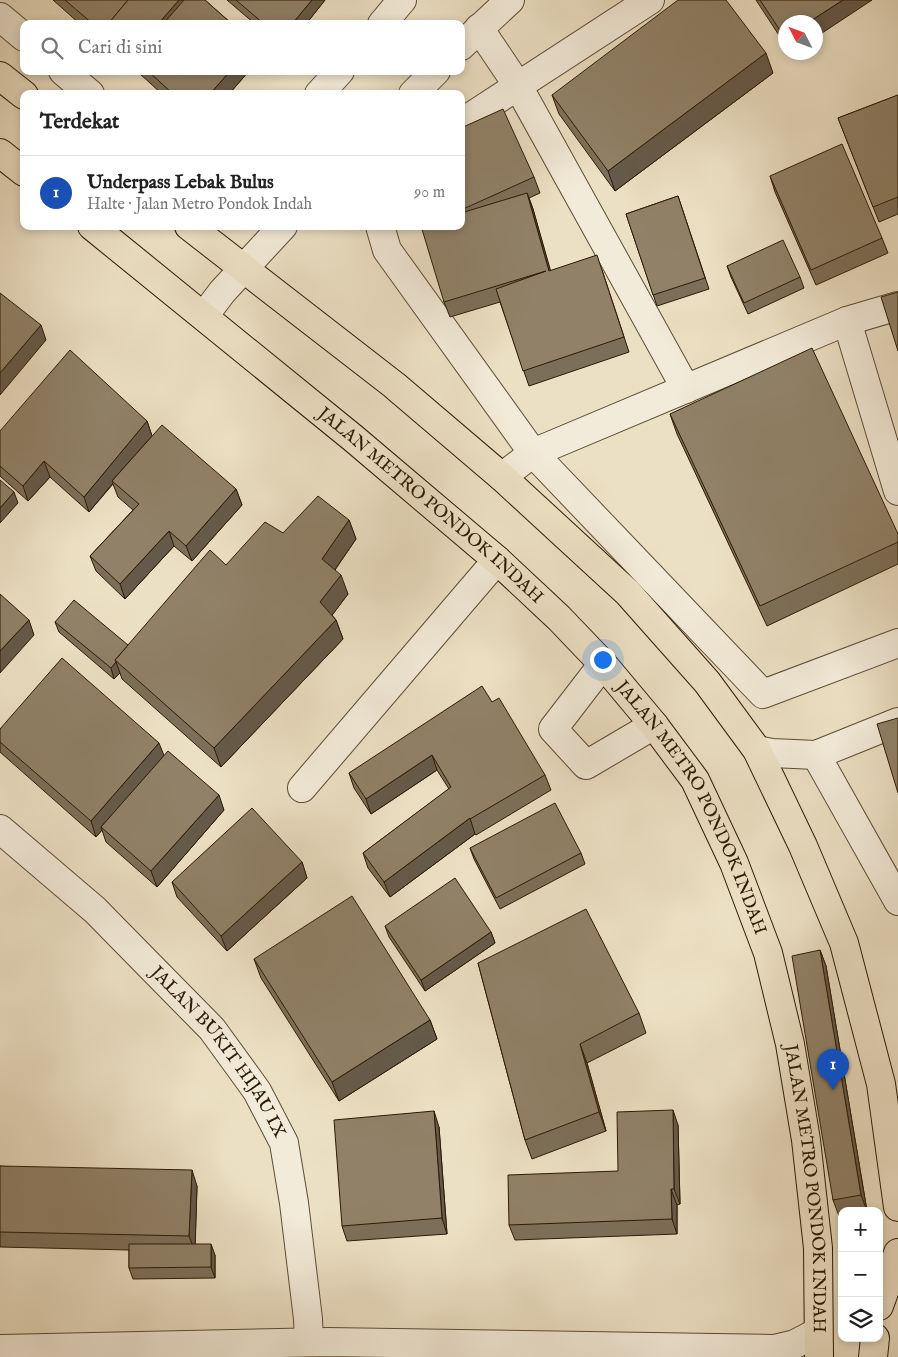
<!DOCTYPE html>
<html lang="id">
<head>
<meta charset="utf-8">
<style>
	:root { --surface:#fff; --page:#f6f6f6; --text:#222; --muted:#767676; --line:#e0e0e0; --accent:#8f2418 }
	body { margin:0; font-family:"IM FELL English",serif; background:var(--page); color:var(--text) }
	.controls { position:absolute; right:15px; bottom:15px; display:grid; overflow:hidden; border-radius:10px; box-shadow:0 2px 8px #0003 }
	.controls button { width:45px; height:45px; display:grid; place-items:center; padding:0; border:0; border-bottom:1px solid var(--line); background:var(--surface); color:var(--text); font:25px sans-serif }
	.compass { position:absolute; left:778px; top:15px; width:45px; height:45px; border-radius:50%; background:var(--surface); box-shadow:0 2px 8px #0003; rotate:312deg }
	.you { position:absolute; left:602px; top:659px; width:18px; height:18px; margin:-12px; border:4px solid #fff; border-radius:50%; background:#1a73e8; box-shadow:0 0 0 8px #1a73e833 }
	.badge { display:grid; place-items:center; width:32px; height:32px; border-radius:50%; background:var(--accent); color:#fff; font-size:16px; font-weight:700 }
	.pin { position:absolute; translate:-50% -41px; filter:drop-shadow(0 1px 2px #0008) }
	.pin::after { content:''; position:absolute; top:26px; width:18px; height:15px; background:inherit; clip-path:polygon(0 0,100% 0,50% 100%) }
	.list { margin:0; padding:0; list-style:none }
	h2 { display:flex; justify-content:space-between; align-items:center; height:65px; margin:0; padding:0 20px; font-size:21px }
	h2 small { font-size:16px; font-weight:400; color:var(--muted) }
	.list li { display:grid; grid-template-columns:32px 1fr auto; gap:15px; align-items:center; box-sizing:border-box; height:75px; padding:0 20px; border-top:1px solid var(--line) }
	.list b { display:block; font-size:19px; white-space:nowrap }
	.list p { margin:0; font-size:16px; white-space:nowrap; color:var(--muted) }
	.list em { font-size:16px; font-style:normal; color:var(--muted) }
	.icon { flex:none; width:28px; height:28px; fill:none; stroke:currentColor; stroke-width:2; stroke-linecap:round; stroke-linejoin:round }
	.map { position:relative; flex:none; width:898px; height:1357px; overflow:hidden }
	.search { position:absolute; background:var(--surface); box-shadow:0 2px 8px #0003; left:20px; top:20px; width:445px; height:55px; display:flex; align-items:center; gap:12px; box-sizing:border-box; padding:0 18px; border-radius:10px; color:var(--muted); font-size:19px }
	.panel { position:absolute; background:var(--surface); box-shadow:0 2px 8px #0003; left:20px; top:90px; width:445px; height:140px; border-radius:10px }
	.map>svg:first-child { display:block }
</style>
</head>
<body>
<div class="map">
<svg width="898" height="1357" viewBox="0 0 898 1357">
	<rect width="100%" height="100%" fill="#ece0c4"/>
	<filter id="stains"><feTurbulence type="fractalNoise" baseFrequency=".004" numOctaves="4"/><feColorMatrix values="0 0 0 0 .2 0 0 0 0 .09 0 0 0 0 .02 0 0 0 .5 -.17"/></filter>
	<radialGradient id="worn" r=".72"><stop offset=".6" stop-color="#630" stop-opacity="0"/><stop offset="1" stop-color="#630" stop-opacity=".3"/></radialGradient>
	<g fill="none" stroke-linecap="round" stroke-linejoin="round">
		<g stroke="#5c4c35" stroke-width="30">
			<g id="minor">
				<path d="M0 17 24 37"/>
				<path d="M382 24 402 0"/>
				<path d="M479 28 518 86 686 389"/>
				<path d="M461 46 510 0"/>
				<path d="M63 71 90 94"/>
				<path d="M319 94 340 71"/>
				<path d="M413 94 436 71"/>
				<path d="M461 123 650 0"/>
				<path d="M380 226 387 250 533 453 763 694 898 643"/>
				<path d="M204 316 222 292 283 226"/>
				<path d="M847 321 898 491"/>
				<path d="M502 477 533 453 847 321 898 306"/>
				<path d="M603 664 553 729 586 765 654 725"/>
				<path d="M757 750 772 753 816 755 898 722"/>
				<path d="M816 755 898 901"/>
				<path d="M302 788 497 560"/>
				<path id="s1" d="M0 829 95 910 150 966 212 1029 257 1091 284 1143 294 1203 308 1319 309 1342"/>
				<path d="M0 1349 328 1342 774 1349 795 1344 818 1332"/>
			</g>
		</g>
		<g stroke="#2c1a05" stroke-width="30">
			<g id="highway">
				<path d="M0 76 24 95"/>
				<path d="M0 153 24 172"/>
				<path id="s2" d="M92 226 353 438 497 560 559 618 603 664 654 725 695 780 734 863 768 953 790 1044 806 1140 818 1248 819 1357"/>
				<path d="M189 226 394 385 502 477 628 593 707 682 757 750 803 846 844 943 881 1084 898 1207"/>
				<path d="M879 1306 898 1253"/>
				<path d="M873 1357 875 1338"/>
			</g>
		</g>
		<use href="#minor" stroke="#f3ebd9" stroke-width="28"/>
		<use href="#highway" stroke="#ece0c4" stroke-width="28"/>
	</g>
	<g fill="#7c6f59" stroke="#2c1a05">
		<path d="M53 0H205L232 24H80Z"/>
		<path d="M227 0H325L306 24H255Z"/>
		<path d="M756 0H872L786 22V46Z"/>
		<path d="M138 71H249L229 94H162L139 73Z"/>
		<path d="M773 73 615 191 559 114 552 95Z"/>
		<path d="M898 95V214L879 222 838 118Z"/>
		<path d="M461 128 534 177 540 193 529 198 533 209 550 271 602 270 629 352 529 386 500 302 450 317 444 302 461 226Z"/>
		<path d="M770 176 882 238 888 253 816 285 775 192Z"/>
		<path d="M678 196 709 289 657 306 626 214Z"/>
		<path d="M727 266 800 277 804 288 748 314 731 277Z"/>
		<path d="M670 414 898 534V564L767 626 677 434Z"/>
		<path d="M147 421 152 436 236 489 242 505 192 561 174 546 125 599 96 571 90 556 133 510 118 497 113 484 89 512 50 477 28 501 0 476V431Z"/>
		<path d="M349 520 356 539 335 570 348 594 332 615 336 620 343 639 221 767 122 679 120 673 114 679 59 632 55 622 128 645 226 565 283 533Z"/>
		<path d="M492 702 545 775 551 790 476 835 475 834 390 897 368 868 363 853 449 789 437 770 371 814 354 788 349 773Z"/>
		<path d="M0 729 164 756 224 810 157 887 106 842 102 830 96 837 0 752Z"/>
		<path d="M470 848 581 853 585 864 500 909 474 859Z"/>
		<path d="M302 862 307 878 227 951 177 897 172 882Z"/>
		<path d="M385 926 491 932 495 943 425 991 389 937Z"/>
		<path d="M820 950 826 966 867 1211H842V1215L839 1216 833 1200Z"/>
		<path d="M254 959 430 1020 437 1039 339 1101 261 978Z"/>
		<path d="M478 963 639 1013 646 1033 587 1063 606 1131 532 1159 525 1140Z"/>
		<path d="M678 1125 680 1204 677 1205V1234L515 1240 509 1225 618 1171Z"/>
		<path d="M439 1127 447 1234 347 1241 342 1226Z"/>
		<path d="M0 1166 197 1186 195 1244 215 1255V1278L133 1279 129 1268V1250L0 1247Z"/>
	</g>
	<g fill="#655a49" stroke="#2c1a05">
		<path d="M179 0H203L182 24H158Z"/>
		<path d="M312 0H325L306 24H292Z"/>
		<path d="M843 0H872L816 37V22H809Z"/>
		<path d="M766 53 773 73 615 191 608 171Z"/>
		<path d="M230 71H249L229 94H210Z"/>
		<path d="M527 193 533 209 555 286 549 271Z"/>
		<path d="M41 325 46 340 0 395V373Z"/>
		<path d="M147 421 152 436 112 481 113 483 89 512 84 497Z"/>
		<path d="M44 461 50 477 28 501 23 486Z"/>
		<path d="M236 489 242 505 192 561 186 546Z"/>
		<path d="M14 492 18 503 0 523V508Z"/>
		<path d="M349 520 356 539 329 578 322 559Z"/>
		<path d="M169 531 174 546 125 599 120 584Z"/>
		<path d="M341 575 348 594 327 622 320 602Z"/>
		<path d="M29 620 34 635 0 673V651Z"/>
		<path d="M336 620 343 639 221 767 214 748Z"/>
		<path d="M116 662 120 673 114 679 111 668Z"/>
		<path d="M159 743 165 758 101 827 102 830 96 837 91 821Z"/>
		<path d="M432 755 437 770 371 814 366 799Z"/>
		<path d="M219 795 224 810 157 887 151 871Z"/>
		<path d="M470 818 475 834 390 897 384 882Z"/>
		<path d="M302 862 307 878 227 951 221 936Z"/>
		<path d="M491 932 495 943 425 991 421 980Z"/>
		<path d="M820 950 826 966 867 1211 861 1195Z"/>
		<path d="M430 1020 437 1039 339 1101 332 1082Z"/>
		<path d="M580 1044 587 1063 606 1131 599 1112Z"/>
		<path d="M673 1110 678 1125 680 1204 674 1189Z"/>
		<path d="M434 1111 439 1127 447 1234 442 1218Z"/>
		<path d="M192 1170 197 1186 195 1252 189 1236Z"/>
		<path d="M671 1189 677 1205V1234L672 1219Z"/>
		<path d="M211 1244 215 1255V1278L211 1267Z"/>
	</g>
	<g fill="#908168" stroke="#2c1a05">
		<path d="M65 0H128L108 24H93Z"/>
		<path d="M128 0H179L158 24H108Z"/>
		<path d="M184 0H205L232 24H163Z"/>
		<path d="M236 0H312L292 24H264Z"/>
		<path d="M678 0H726L766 53 608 171 552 95Z"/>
		<path d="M760 0H843L809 22H786L785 38Z"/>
		<path d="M148 71H230L210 94H173Z"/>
		<path d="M898 95V197L873 207 838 118Z"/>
		<path d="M503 109 534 177 461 210V128Z"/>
		<path d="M842 144 882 238 811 270 770 176Z"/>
		<path d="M527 193 549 271 597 255 624 337 523 371 496 289 546 271 444 302 421 226H461V213Z"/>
		<path d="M678 196 705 278 653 295 626 214Z"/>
		<path d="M783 240 800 277 744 303 727 266Z"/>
		<path d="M898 292V351L881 297Z"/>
		<path d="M0 293 41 325 0 373Z"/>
		<path d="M812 348 898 534V542L760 606 670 414Z"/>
		<path d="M70 350 147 421 84 497 44 461 23 486 0 466V431Z"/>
		<path d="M162 425 236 489 186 546 169 531 120 584 90 556 139 504 112 481Z"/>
		<path d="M0 480 14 492 0 508Z"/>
		<path d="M318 496 349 520 322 559 341 575 320 602 336 620 214 748 115 660 210 550 226 565 265 522 283 533Z"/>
		<path d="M0 594 29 620 0 651Z"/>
		<path d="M74 600 128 645 115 660 116 662 111 668 55 622Z"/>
		<path d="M62 658 159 743 91 821 0 742V729Z"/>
		<path d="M482 686 492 702 499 698 545 775 470 819V818L384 882 363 853 451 787 432 755 366 799 349 773Z"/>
		<path d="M898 718V793L877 724Z"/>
		<path d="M168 751 219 795 151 871 101 827Z"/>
		<path d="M555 803 581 853 496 898 470 848Z"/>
		<path d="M252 808 302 862 221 936 172 882Z"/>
		<path d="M455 878 491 932 421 980 385 926Z"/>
		<path d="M352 896 430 1020 332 1082 254 959Z"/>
		<path d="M586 909 639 1013 580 1044 599 1112 525 1140 478 963Z"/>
		<path d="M820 950 861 1195 833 1200 792 956Z"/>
		<path d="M673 1110 674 1189H671L672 1219 509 1225 508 1175 618 1171 617 1112Z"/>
		<path d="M434 1111 442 1218 342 1226 334 1120Z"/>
		<path d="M0 1166 192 1170 189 1236 0 1232Z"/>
		<path d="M129 1244H211V1267L129 1268Z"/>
	</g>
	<g text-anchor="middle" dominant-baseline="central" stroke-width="4.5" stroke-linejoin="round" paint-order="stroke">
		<g font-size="18" fill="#2c1a05" stroke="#f3ebd9">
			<text stroke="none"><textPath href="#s2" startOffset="439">JALAN METRO PONDOK INDAH</textPath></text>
			<text stroke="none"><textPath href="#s2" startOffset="844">JALAN METRO PONDOK INDAH</textPath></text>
			<text stroke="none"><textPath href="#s1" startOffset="314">JALAN BUKIT HIJAU IX</textPath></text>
			<text stroke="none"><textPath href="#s2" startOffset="1249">JALAN METRO PONDOK INDAH</textPath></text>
		</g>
	</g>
	<rect width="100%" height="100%" filter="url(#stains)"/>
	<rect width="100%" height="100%" fill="url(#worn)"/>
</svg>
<div class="controls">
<button>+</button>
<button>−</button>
<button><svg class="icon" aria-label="layers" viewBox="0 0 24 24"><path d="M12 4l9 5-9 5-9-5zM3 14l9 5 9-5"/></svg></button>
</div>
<svg class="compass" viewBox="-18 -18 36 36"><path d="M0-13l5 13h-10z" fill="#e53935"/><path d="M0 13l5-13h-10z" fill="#767676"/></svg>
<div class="you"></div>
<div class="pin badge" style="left:833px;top:1090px;background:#1a4fb4">1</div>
<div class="search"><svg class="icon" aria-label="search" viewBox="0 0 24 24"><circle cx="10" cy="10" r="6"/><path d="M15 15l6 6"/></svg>Cari di sini</div>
<section class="panel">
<h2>Terdekat<small></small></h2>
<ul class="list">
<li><span class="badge" style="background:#1a4fb4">1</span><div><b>Underpass Lebak Bulus</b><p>Halte · Jalan Metro Pondok Indah</p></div><em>90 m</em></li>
</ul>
</section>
</div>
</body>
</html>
